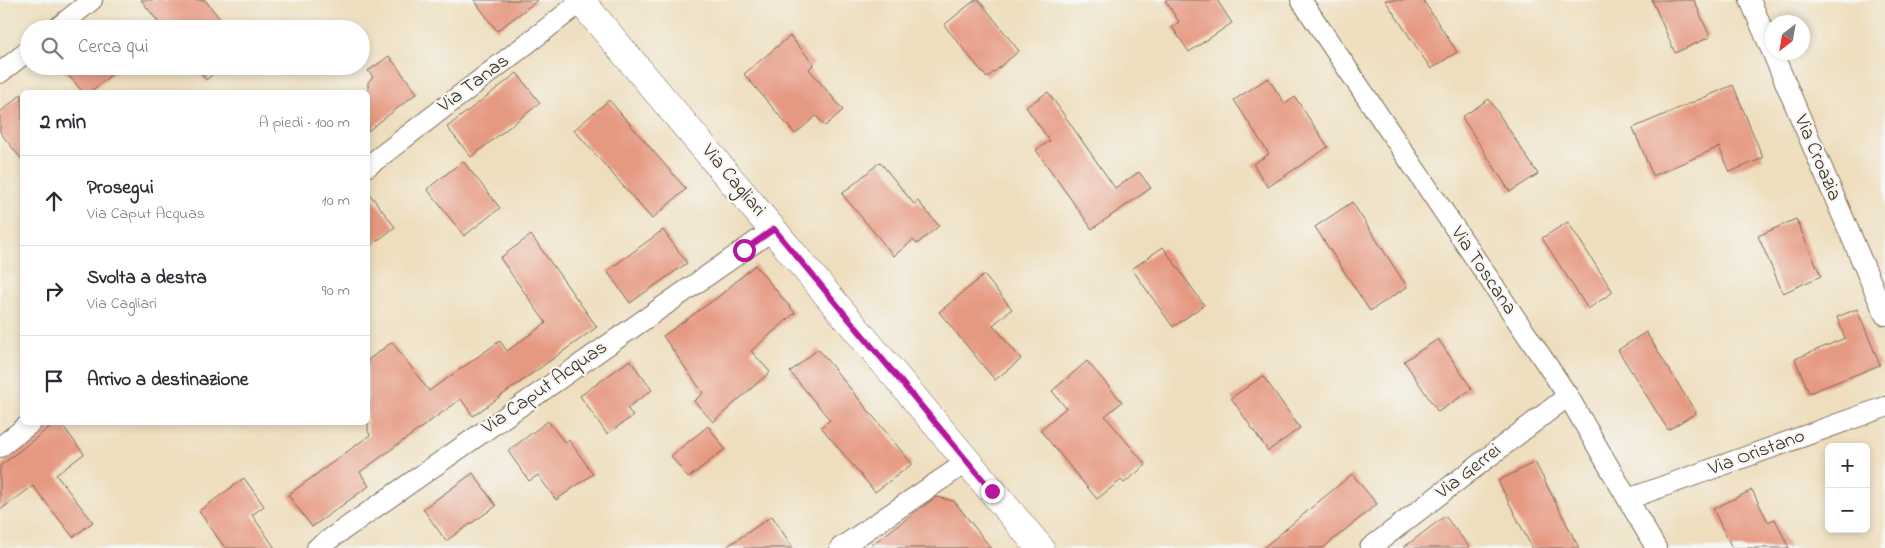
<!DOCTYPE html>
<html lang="it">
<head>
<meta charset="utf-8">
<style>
	:root { --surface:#fff; --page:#f2f2f3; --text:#2b2b33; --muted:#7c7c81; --line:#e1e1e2 }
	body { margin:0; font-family:"Indie Flower",sans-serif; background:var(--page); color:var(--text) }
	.controls { position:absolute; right:15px; bottom:15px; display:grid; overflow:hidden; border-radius:8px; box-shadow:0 2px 8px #0003 }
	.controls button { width:45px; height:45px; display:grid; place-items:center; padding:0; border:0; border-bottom:1px solid var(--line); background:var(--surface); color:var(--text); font:25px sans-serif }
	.compass { position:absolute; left:1765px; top:15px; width:45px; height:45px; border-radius:50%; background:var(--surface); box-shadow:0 2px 8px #0003; rotate:211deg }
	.stop { position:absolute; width:15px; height:15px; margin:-11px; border:4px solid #b5179e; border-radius:50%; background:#fff }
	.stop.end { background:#b5179e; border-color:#fff; box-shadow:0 1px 5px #0008 }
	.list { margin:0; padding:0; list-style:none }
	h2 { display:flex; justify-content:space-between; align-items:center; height:65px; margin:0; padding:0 20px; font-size:21px }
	h2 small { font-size:16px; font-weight:400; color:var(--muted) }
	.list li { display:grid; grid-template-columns:32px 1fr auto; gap:15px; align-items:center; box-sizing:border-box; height:90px; padding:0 20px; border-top:1px solid var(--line) }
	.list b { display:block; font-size:19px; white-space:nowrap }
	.list p { margin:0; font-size:16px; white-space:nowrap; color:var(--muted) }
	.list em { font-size:16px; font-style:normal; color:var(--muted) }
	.icon { flex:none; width:28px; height:28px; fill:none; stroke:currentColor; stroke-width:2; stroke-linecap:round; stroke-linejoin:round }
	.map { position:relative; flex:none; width:1885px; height:548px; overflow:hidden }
	.search { position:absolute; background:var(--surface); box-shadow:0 2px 8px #0003; left:20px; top:20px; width:350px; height:55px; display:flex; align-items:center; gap:12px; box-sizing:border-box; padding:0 18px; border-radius:28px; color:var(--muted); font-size:19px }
	.panel { position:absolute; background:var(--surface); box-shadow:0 2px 8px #0003; left:20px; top:90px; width:350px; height:335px; border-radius:8px }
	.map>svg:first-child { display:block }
</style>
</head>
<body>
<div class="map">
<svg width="1885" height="548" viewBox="0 0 1885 548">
	<rect width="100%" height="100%" fill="#f6f6f2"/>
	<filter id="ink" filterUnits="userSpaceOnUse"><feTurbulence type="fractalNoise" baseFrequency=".02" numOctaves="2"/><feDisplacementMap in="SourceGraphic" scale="10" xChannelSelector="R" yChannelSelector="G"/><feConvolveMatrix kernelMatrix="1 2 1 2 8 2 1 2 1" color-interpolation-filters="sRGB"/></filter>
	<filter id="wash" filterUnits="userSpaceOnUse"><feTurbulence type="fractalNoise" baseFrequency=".0096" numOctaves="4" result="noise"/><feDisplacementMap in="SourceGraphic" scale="20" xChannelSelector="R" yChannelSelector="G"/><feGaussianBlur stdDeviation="1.12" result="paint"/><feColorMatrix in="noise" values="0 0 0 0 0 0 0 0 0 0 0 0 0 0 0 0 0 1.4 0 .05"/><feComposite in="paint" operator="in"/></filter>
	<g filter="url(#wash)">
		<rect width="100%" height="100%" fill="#eedebe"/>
		<g id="blocks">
			<g fill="#e69981">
				<path d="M141 0H205L228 29H164Z"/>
				<path d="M474 0H538L497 31Z"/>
				<path d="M975 0H979L1019 51 987 78 944 25Z"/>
				<path d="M1165 0H1217L1232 23 1189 52 1172 27 1179 22Z"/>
				<path d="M1385 0H1423L1457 52 1431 69Z"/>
				<path d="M1652 0H1694L1710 37 1675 53Z"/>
				<path d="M790 36 814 64 809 69 843 110 825 126 816 116 795 134 744 74Z"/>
				<path d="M389 56 417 93 368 131V82L373 77 368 71Z"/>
				<path d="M64 66H122L90 92H83L62 68Z"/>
				<path d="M195 66H222L206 80Z"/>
				<path d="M517 73 540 103 471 157 447 127Z"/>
				<path d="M1268 78 1285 104 1295 97 1328 147 1268 187 1253 164 1269 154 1234 100Z"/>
				<path d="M1733 85 1763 158 1730 172 1719 147 1653 176 1633 128Z"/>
				<path d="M1048 92 1115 188 1139 172 1151 188 1092 229 1036 150 1050 141 1026 107Z"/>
				<path d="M22 94V160L0 132V112Z"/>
				<path d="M1489 99 1538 174 1510 192 1462 117Z"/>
				<path d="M609 100 686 189 652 219 574 130Z"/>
				<path d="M463 161 500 208 464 236 427 189Z"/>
				<path d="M880 162 914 204 918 201 939 226 917 244 913 240 894 256 842 194Z"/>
				<path d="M368 192 395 227 368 248Z"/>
				<path d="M1352 202 1407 287 1370 311 1315 227Z"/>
				<path d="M1796 219 1821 276 1783 293 1758 236Z"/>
				<path d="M1568 222 1613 292 1588 309 1542 238Z"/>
				<path d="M663 230 687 263 630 303 607 271Z"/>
				<path d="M531 235 597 327 473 416 461 399 360 472 369 486 312 527 288 495 370 435 368 431V360L392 342 429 391 500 341 507 351 546 323 500 258Z"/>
				<path d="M1163 247 1204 305 1173 327 1132 269Z"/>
				<path d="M755 265 795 313 751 351 770 372 713 422 694 401 703 393 663 336 718 297Z"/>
				<path d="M984 275 1012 309 993 325 1021 359 995 380 939 312Z"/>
				<path d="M1857 309 1880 365 1809 393 1795 359 1845 338 1837 317Z"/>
				<path d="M1646 332 1696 413 1668 430 1618 350Z"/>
				<path d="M1438 339 1472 389 1438 412 1404 361Z"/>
				<path d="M818 349 912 464 875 492 821 427 830 420 790 372Z"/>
				<path d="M630 360 652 390 627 408 633 416 607 434 580 396Z"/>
				<path d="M1087 361 1122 402 1105 416 1146 465 1124 483 1121 480 1097 499 1040 430 1066 408 1052 391Z"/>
				<path d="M1263 376 1300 428 1268 451 1231 398Z"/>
				<path d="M548 421 565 443 569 440 593 474 556 500 538 475 529 481 508 451Z"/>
				<path d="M56 422H60L84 454 56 475 93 522 73 537 33 486 0 510V466Z"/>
				<path d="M708 426 725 449 688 478 671 456Z"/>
				<path d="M1535 462 1579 548H1532L1498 481Z"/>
				<path d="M473 473 496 506 446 541 423 509Z"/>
				<path d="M1352 474 1377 504 1323 548H1263Z"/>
				<path d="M244 478 264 506 252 515 275 548H225L199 511Z"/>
				<path d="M1752 490 1768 522 1775 519 1789 548H1732L1713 509Z"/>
				<path d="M936 497 954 501 991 548H867Z"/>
				<path d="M772 516 793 548H725Z"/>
				<path d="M1445 516 1470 548H1403Z"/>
			</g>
		</g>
	</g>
	<g filter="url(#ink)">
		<use href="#blocks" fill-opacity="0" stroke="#7a6956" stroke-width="1"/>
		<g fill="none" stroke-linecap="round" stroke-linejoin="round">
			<g stroke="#7a6956" stroke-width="22">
				<g id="street">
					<path d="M1301 0 1568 396 1656 548"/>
					<path d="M1750 0 1885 315"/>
					<path d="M56 29 92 0"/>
					<path d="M0 73 29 50"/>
					<path d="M368 166 581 2"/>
					<path d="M0 447 32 422"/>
					<path d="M1628 499 1885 407"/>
					<path d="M317 548 774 229"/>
					<path d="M840 548 967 462"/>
					<path d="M1370 548 1568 396"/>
				</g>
			</g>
			<g stroke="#7a6956" stroke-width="29">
				<path id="secondary" d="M580 0 1040 548"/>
			</g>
			<use href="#street" stroke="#fff" stroke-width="20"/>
			<use href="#secondary" stroke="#fff" stroke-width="28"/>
		</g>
	</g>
	<g fill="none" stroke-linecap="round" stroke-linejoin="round" filter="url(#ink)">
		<path stroke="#b5179e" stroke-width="6" d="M744 250 774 229 992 491"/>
	</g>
	<g text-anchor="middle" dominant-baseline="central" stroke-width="4.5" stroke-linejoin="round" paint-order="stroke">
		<g font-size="20" fill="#3b2a1e" stroke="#f6f6f2">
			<text transform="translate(474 84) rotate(-37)">Via Tanas</text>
			<text transform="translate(1817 158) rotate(67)">Via Croazia</text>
			<text transform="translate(733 181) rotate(50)">Via Cagliari</text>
			<text transform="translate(1483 271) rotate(56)">Via Toscana</text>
			<text transform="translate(545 388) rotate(-35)">Via Caput Acquas</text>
			<text transform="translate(1757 453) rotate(-20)">Via Oristano</text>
			<text transform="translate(1469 472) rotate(-38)">Via Gerrei</text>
		</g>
	</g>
</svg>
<div class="controls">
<button>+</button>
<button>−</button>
</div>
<svg class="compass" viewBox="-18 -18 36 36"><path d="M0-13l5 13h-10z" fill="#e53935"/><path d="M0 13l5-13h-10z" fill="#7c7c81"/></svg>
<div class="stop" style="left:744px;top:250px"></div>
<div class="stop end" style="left:992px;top:491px"></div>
<div class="search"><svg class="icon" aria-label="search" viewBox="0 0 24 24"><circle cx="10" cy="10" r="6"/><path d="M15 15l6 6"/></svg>Cerca qui</div>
<section class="panel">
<h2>2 min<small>A piedi · 100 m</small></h2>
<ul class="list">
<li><svg class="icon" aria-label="ahead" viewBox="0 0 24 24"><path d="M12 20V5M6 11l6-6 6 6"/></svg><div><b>Prosegui</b><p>Via Caput Acquas</p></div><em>10 m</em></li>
<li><svg class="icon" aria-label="right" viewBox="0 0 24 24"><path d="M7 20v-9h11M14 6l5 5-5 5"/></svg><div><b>Svolta a destra</b><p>Via Cagliari</p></div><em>90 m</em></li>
<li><svg class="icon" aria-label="arrive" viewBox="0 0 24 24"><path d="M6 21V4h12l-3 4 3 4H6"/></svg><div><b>Arrivo a destinazione</b></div></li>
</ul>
</section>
</div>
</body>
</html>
